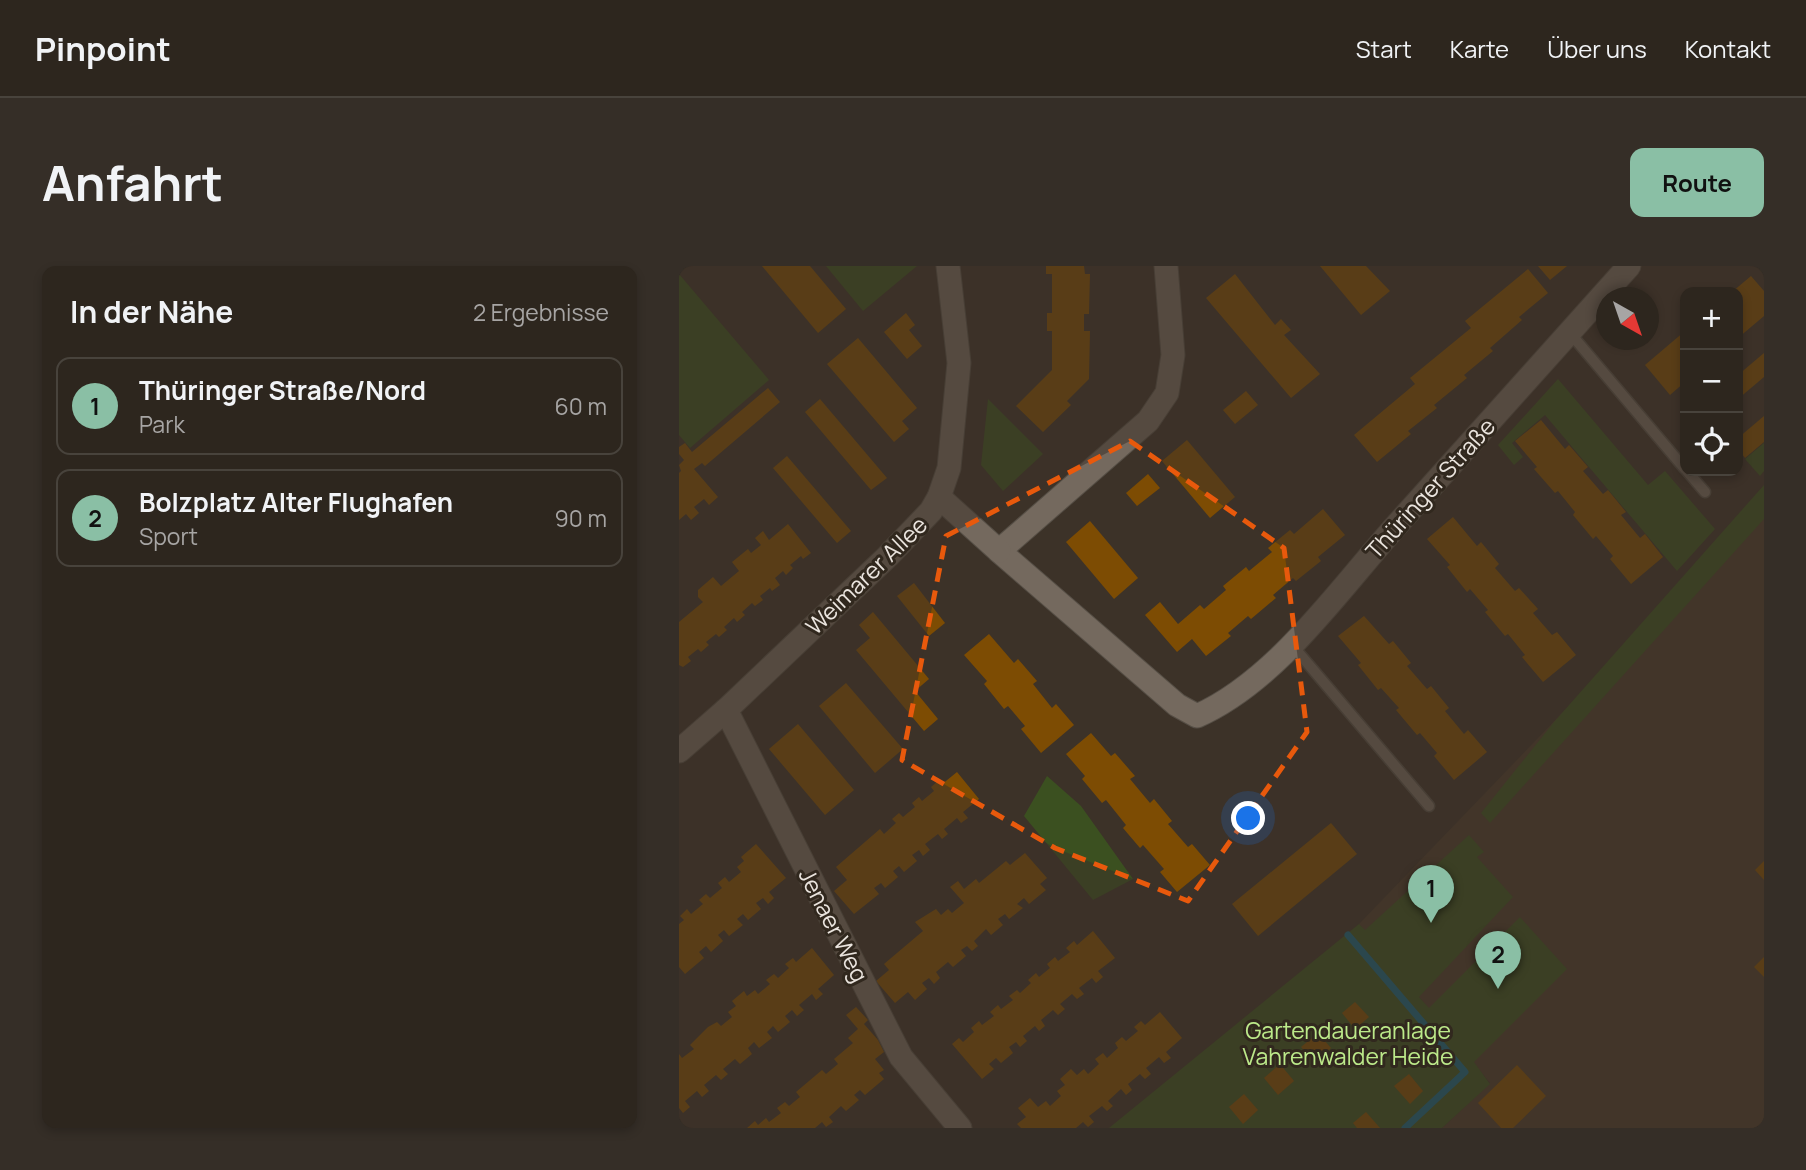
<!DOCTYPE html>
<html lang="de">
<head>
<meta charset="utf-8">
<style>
	:root { --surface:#2d261e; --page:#352e27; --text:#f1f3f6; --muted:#a7a5a4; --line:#48433c; --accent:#8abfa5 }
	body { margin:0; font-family:Manrope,sans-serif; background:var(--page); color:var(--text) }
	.controls { position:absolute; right:21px; top:21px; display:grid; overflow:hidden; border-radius:14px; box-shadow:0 4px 10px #0003 }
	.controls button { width:63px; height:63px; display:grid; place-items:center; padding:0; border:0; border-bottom:2px solid var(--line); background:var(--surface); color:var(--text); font:35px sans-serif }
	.compass { position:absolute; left:917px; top:21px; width:63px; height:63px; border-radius:50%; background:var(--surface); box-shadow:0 4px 10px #0003; rotate:140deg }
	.you { position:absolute; left:570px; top:553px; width:24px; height:24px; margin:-18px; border:5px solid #fff; border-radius:50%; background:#1a73e8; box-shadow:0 0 0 10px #1a73e833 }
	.badge { display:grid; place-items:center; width:46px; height:46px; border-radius:50%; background:var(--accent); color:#111; font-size:23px; font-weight:700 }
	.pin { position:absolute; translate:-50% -58px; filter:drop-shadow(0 2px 4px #0008) }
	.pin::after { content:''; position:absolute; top:37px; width:24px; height:21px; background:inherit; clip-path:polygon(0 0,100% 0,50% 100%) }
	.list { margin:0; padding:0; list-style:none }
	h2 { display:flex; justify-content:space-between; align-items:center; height:91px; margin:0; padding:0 28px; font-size:30px }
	h2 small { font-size:23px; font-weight:400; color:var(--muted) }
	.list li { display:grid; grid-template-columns:46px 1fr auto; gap:21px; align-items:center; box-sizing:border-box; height:98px; margin:0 14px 14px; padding:0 14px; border:2px solid var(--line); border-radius:14px }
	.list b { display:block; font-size:26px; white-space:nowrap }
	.list p { margin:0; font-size:23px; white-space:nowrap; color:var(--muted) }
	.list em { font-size:23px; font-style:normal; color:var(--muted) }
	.icon { flex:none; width:38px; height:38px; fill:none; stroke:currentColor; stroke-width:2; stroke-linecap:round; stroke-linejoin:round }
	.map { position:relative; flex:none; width:1085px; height:862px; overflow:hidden; border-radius:14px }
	header { display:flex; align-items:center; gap:42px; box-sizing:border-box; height:98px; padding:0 35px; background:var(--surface); border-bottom:2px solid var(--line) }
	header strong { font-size:33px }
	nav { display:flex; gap:38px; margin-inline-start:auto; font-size:24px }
	.intro { display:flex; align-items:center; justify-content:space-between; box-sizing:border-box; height:168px; padding:0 42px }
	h1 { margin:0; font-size:49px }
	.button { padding:18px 32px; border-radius:14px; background:var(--accent); color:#111; font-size:24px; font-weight:700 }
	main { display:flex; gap:42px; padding:0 42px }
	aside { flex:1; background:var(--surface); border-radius:14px; box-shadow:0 4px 10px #0003 }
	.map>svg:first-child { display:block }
</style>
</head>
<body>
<header>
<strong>Pinpoint</strong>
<nav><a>Start</a><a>Karte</a><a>Über uns</a><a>Kontakt</a></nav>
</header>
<div class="intro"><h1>Anfahrt</h1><a class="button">Route</a></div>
<main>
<aside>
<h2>In der Nähe<small>2 Ergebnisse</small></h2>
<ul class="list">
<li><span class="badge">1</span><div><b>Thüringer Straße/Nord</b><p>Park</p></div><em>60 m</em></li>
<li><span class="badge">2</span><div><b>Bolzplatz Alter Flughafen</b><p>Sport</p></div><em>90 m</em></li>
</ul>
</aside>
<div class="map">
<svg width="1085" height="862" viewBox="0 0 1085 862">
	<rect width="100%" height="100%" fill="#3c3228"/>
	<path fill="#493a2b" d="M1085 232V862H763L811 817 680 658 964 363Z"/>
	<g fill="#3b5020">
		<path d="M147 0H238L184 45Z"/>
		<path d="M0 8 90 114 11 182 0 169Z"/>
		<path d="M879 113 969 219 986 205 1036 263 998 305 866 149 833 177 844 191 835 199 819 179Z"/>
		<path d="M309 133 364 188 324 225 302 199Z"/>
		<path d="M1085 177V205L1081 210 1066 193Z"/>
		<path d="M1085 219V253L811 557 802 547 875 456Z"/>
		<path d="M368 510 402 540 454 613 414 634 345 550Z"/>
		<path d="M790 569 805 586 798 591 834 631 740 731 750 742 841 651 888 703 795 796 811 818 763 862H430L680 658 686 664Z"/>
	</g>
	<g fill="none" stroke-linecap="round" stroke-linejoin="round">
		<path stroke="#17627b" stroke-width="7" d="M669 669 786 806 726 862"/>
	</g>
	<g fill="#7d4c03">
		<path d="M83 0H131L167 43 139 67Z"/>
		<path d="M367 0H405L406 8H411L410 48H405V65H411L410 113 388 135 392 139 364 166 337 140 373 104V65H368V47H373V8H367Z"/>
		<path d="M641 0H687L711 25 682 49Z"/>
		<path d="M859 0H888L871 14Z"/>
		<path d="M849 3 869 27 840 51 843 54 811 82 814 85 785 109 788 112 755 139 758 142 729 165 732 168 698 196 675 169 736 118 731 112 792 62 786 55Z"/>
		<path d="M556 8 596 59 602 53 612 64 605 69 641 108 612 132 527 32Z"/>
		<path d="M1072 10 1085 25V50L1059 72V26H1053Z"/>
		<path d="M227 47 236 59 230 64 243 80 228 93 205 66Z"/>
		<path d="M1006 65V116L991 129 966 99Z"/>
		<path d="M179 72 238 142 223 155 230 163 215 176 148 98Z"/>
		<path d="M1085 87V111L1059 133V109Z"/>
		<path d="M89 122 101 136 26 200 23 197 15 203 39 231 30 239 25 233 15 241 20 247 12 254 7 248 0 254V207L2 205 0 199 5 194 0 188V181L6 177 13 186Z"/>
		<path d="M567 125 579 139 556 158 544 144Z"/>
		<path d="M141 133 208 212 192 224 126 146Z"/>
		<path d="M1085 150V176L1066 192 1059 183V172Z"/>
		<path d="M862 154 886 183 890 179 909 201 904 205 924 228 929 224 947 246 942 249 961 272 966 268 984 291 952 318 931 293 934 290 917 270 914 273 894 249 896 246 879 225 876 227 855 203 858 201 836 175Z"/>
		<path d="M508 174 556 231 531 252 483 195Z"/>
		<path d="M108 190 172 265 158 277 94 202Z"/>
		<path d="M469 208 481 222 458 240 447 227Z"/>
		<path d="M644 243 666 269 639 291 642 295 617 315 614 312 594 329 597 332 572 353 569 350 549 367 552 370 527 390 513 373 498 386 466 349 481 336 499 358 521 339 525 343 547 324 544 320 567 301 570 305 593 286 589 282 611 264 615 268Z"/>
		<path d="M774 251 798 280 802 276 820 298 816 302 836 325 840 322 859 343 854 347 873 369 878 366 897 389 864 416 843 391 846 389 829 368 826 370 806 346 809 344 791 323 788 326 768 301 771 299 748 273Z"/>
		<path d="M411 255 459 312 435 333 387 276Z"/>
		<path d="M109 258 132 287 124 293 122 290 111 299 114 302 107 309 104 305 96 312 101 319 93 325 91 322 81 330 84 334 76 340 73 337 63 346 66 349 58 356 55 352 45 361 48 364 40 371 37 368 27 376 30 379 22 386 19 383 9 391 12 395 4 401 0 399V356L24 336 19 331V324L34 311 42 320 60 305 53 296 69 283 72 287 82 279 76 272 84 265 90 274Z"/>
		<path d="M235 317 266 357 250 370 218 330Z"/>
		<path d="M194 346 250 413 236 425 259 453 245 465 177 384 191 372 180 359Z"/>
		<path d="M685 350 710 378 714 375 732 397 728 400 748 423 752 420 770 442 766 445 785 468 789 464 808 486 775 514 755 490 758 487 741 467 738 469 717 444 720 442 702 422 699 424 679 399 682 397 659 370Z"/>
		<path d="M310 368 335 397 339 393 358 415 354 418 373 442 377 438 395 459 362 487 342 463 346 460 329 440 325 443 305 418 308 415 285 389Z"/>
		<path d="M167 417 224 483 196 507 140 440Z"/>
		<path d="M119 458 175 524 146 549 90 483Z"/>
		<path d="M412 467 432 490 436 487 456 510 451 513 471 537 475 533 493 555 489 558 509 581 513 578 531 599 498 626 481 606 485 603 464 579 461 582 444 562 447 559 427 534 423 537 403 513 406 510 387 488Z"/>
		<path d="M278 506 300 533 284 546 289 552 282 557 278 552 265 563 269 568 263 573 259 568 246 578 251 584 244 590 240 584 233 589 238 595 225 606 220 600 214 605 219 611 206 622 202 617 195 622 200 628 175 648 155 625 168 614 157 601 201 563 205 568 217 557 213 553 220 547 224 551 236 541 233 537 240 531 243 535 255 525 252 521 259 515 262 519Z"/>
		<path d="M652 557 678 588 579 670 553 638Z"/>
		<path d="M77 578 107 612 90 626 95 632 89 638 84 632 77 637 82 643 69 654 64 648 58 653 64 659 50 670 45 664 39 669 44 675 32 686 27 680 20 686 25 692 6 708 0 701V658L5 654 1 650 8 643 12 648 24 638 20 634 27 628 31 632 43 622 39 617 46 611 50 616 62 606 58 601 65 595 62 591Z"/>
		<path d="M346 587 368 612 361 618 367 624 350 638 345 632 338 638 344 642 330 653 326 648 319 653 324 659 312 669 307 663 295 675 299 680 293 685 288 680 282 684 287 690 274 701 269 696 257 706 261 712 255 718 250 712 243 717 248 723 236 734 229 726 216 737 197 715 210 704 205 698 244 665 236 656 257 643 262 649 269 643 273 647 285 637 271 621 279 615 285 623 297 613 300 617 327 595 331 599Z"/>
		<path d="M1085 595V614L1076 604Z"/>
		<path d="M414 665 436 692 419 705 424 711 417 717 413 712 400 722 405 728 398 733 393 728 381 738 386 743 379 749 374 744 362 754 366 760 360 765 356 760 344 770 348 775 341 781 337 776 330 781 334 787 322 797 317 792 310 798 315 803 303 813 273 778 280 772 284 776 295 766 292 762 300 755 303 759 315 750 311 746 319 739 322 743 334 734 330 730 338 724 341 727 352 717 349 714 357 707 360 711 371 702 368 698 376 691 379 695 391 686 387 682 395 675 398 679Z"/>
		<path d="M133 682 155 709 139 723 144 728 137 734 133 728 120 739 125 744 118 750 113 744 106 750 111 756 99 766 94 760 88 766 93 772 80 782 75 776 69 782 73 788 61 798 56 793 44 803 49 808 42 814 37 809 25 819 30 825 23 831 18 825 6 835 11 841 4 847 0 842V788L3 792 15 783 11 779 29 761 38 756 42 760 53 751 49 746 57 740 53 735 65 725 68 730 76 724 79 728 91 718 87 714 95 708 99 712 110 702 106 698 114 692 117 696Z"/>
		<path d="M1085 691V711L1075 701Z"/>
		<path d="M676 736 690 751 676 763 663 747Z"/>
		<path d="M177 741 189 754 185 758 199 774 205 786 196 793 205 804 200 807 205 813 186 829 181 824 175 829 180 834 167 845 162 840 150 851 154 856 147 861 143 856 136 862H68L76 855 79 859 87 852 90 856 102 847 98 842 106 836 110 840 121 831 117 826 143 804 147 808 159 798 155 793 174 777 169 772 179 763 167 749Z"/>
		<path d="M481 746 503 772 487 786 492 792 485 797 480 791 467 802 472 808 466 813 461 808 449 818 453 824 447 829 442 823 429 835 434 840 428 845 423 840 410 850 415 856 409 861 404 856 397 862H342L338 858 347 851 339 842 351 832 359 841 367 835 371 840 382 830 378 825 386 819 381 813 392 803 398 809 405 803 409 808 420 798 416 793 424 787 428 792 439 782 436 777 443 771 447 775 459 765 455 761 462 755 466 759Z"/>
		<path d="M639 767 652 782 636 797 622 781Z"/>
		<path d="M601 798 615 815 599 829 585 812Z"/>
		<path d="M838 799 867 830 834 862H822L799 837Z"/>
		<path d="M730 808 744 825 731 838 715 820Z"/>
		<path d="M565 828 579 844 564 858 550 841Z"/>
		<path d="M687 846 701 862H678L674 857Z"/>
	</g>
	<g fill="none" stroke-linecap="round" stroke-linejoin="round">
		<g stroke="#564f46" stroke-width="13">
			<g id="service">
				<path d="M891 67 1006 203"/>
				<path d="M1008 205 1026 226"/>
				<path d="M613 379 750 540"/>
			</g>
		</g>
		<g stroke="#564f46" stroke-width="25">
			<g id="minor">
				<path d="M487 0 494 89 488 127 469 155 320 285 498 439 518 450C597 415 659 325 716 261 794 174 872 87 950 0"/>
				<path d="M260 231 320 285"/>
				<path d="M47 444 222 791 281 862"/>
				<path d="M0 485 47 444 209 290 252 245 260 231 270 202 280 97 269 0"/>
			</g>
		</g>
		<use href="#service" stroke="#74695e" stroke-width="10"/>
		<use href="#minor" stroke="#74695e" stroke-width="23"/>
	</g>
	<path d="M0 0H1085V862H0ZM451 175 605 282 628 466 509 635 376 582 223 494 267 270Z" fill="#3c3228" fill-opacity=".55" fill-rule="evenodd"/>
	<path fill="none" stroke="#e8590c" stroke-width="5" stroke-dasharray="14 9" stroke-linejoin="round" d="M451 175 605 282 628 466 509 635 376 582 223 494 267 270Z"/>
	<g text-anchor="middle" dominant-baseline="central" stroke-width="6" stroke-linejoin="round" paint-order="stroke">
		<g font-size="23" fill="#eae4de" stroke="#31281e">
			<text transform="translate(751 222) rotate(-48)">Thüringer Straße</text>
			<text transform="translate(187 309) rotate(-44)">Weimarer Allee</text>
			<text transform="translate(155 659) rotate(63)">Jenaer Weg</text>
		</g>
		<g font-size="23" fill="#bce98a" stroke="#31281e">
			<text x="669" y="764">Gartendaueranlage<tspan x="669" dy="26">Vahrenwalder Heide</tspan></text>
		</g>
	</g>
</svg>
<div class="controls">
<button>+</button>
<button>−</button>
<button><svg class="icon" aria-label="locate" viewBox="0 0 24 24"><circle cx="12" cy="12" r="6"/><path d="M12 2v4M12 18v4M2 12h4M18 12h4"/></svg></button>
</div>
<svg class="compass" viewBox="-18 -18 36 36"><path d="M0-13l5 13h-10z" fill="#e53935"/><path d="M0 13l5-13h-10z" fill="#a7a5a4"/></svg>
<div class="you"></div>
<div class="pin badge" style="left:752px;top:657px">1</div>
<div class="pin badge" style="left:819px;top:723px">2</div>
</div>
</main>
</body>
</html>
